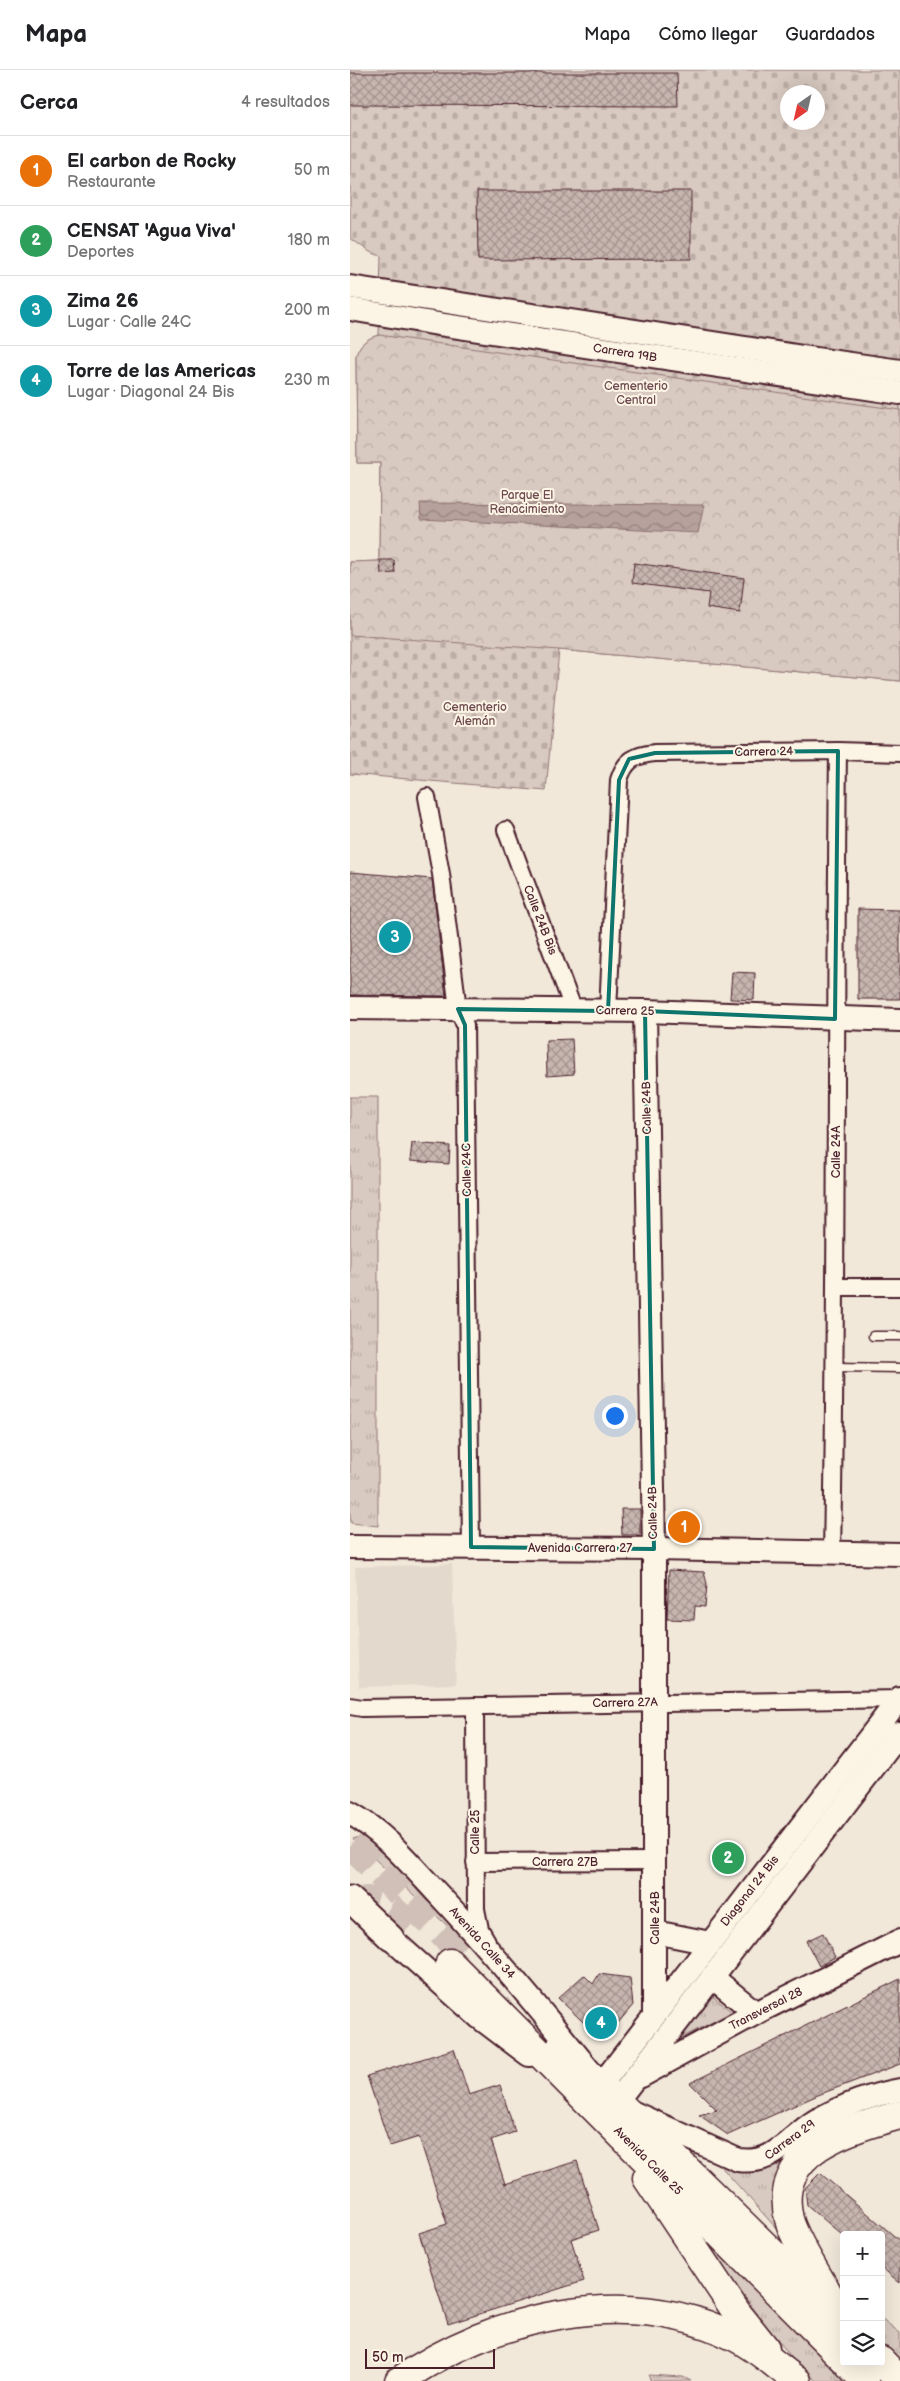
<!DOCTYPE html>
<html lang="es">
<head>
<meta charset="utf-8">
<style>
	:root { --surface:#fff; --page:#f6f6f6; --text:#202124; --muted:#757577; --line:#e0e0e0; --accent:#111827 }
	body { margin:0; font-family:"Balsamiq Sans",sans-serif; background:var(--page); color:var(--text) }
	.controls { position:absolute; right:15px; bottom:15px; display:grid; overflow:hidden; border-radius:5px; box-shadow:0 5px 20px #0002 }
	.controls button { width:45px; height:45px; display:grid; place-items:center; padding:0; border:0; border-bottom:1px solid var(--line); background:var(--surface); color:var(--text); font:25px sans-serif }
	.compass { position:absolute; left:430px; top:15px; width:45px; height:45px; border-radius:50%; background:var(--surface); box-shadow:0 5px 20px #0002; rotate:214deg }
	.scale { position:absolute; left:15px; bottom:12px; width:130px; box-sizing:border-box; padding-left:5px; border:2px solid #4a1f2b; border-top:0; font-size:14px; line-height:18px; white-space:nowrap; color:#4a1f2b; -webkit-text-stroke:4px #fcf5e5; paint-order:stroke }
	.you { position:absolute; left:264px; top:1345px; width:18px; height:18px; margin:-12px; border:4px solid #fff; border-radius:50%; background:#1a73e8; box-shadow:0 0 0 8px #1a73e833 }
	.badge { display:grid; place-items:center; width:32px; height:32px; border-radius:50%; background:var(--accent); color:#fff; font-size:16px; font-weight:700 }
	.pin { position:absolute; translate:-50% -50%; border:2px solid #fff; box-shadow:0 1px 5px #0006 }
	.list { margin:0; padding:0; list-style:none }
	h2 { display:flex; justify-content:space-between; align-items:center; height:65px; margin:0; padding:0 20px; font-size:21px }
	h2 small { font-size:16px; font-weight:400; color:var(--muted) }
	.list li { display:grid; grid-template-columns:32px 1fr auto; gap:15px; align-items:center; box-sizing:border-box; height:70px; padding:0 20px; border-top:1px solid var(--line) }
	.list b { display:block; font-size:19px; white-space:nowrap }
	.list p { margin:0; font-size:16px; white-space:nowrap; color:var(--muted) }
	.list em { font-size:16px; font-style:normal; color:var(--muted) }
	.icon { flex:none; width:28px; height:28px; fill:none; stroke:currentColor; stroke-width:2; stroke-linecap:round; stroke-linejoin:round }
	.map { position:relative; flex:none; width:550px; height:2311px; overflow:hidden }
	header { display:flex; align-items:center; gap:30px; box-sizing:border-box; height:70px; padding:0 25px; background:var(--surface); border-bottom:1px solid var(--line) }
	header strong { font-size:24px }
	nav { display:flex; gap:28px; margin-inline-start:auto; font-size:18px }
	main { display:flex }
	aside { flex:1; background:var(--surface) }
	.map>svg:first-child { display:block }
</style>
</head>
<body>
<header>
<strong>Mapa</strong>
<nav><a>Mapa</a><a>Cómo llegar</a><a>Guardados</a></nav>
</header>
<main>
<aside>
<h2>Cerca<small>4 resultados</small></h2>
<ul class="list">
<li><span class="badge" style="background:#e8710a">1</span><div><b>El carbon de Rocky</b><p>Restaurante</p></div><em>50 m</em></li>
<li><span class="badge" style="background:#2e9e5b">2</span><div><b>CENSAT 'Agua Viva'</b><p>Deportes</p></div><em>180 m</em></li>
<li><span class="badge" style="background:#0f9aa8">3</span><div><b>Zima 26</b><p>Lugar · Calle 24C</p></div><em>200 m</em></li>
<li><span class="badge" style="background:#0f9aa8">4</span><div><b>Torre de las Americas</b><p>Lugar · Diagonal 24 Bis</p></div><em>230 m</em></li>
</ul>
</aside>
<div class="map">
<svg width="550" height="2311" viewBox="0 0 550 2311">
	<defs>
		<pattern id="grass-tufts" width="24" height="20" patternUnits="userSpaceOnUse" patternTransform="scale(1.25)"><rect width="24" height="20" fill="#d8cac0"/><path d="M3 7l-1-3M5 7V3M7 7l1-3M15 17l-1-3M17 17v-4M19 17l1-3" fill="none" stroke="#bbada5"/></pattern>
		<pattern id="cemetery-stones" width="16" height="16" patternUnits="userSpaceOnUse" patternTransform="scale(1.25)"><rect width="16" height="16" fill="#d8cac0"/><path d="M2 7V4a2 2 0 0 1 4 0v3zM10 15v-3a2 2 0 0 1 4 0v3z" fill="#bbada5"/></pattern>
		<pattern id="park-crowns" width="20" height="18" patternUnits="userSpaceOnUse" patternTransform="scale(1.25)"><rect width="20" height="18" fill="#d8cac0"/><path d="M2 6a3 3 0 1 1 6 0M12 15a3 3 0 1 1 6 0" fill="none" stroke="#bbada5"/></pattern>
		<pattern id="water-waves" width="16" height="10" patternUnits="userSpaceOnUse" patternTransform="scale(1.25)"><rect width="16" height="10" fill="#b6a19c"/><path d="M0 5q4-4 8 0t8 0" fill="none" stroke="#96837f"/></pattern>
		<pattern id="building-cross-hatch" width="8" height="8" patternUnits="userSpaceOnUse" patternTransform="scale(1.25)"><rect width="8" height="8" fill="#c7b6af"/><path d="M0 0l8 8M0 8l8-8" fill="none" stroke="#a4938f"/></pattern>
	</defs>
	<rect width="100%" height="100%" fill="#f1e8da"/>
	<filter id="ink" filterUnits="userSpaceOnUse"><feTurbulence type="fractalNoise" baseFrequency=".02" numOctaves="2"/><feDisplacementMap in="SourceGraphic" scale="10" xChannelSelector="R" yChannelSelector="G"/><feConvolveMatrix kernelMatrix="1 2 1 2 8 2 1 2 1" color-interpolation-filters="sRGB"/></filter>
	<g filter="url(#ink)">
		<path fill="#e4d9cd" d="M102 1494 106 1614 9 1617 5 1497Z"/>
		<g fill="url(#grass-tufts)" stroke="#917476">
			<path d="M0 1027H28V1456L1 1453 0 1445Z"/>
			<path d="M9 1767 17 1768 35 1779 117 1874 3 1769Z"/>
			<path d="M361 1925 382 1942 321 1973Z"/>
			<path d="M358 2082C391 2095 401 2105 436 2091L435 2168Z"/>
			<path d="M314 2123 500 2311H467L445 2292Z"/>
			<path d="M531 2248 550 2263V2293L531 2273Z"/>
			<path d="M298 2305 333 2307 341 2311H301Z"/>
		</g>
		<path fill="url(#cemetery-stones)" stroke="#917476" fill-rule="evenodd" d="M0 0H550V611L209 580 196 721 0 704V492L29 491 30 393H7L6 286C9 274 17 268 29 265L31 186 20 182 0 168ZM438 22H468V52H438Z"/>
		<path fill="url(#park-crowns)" stroke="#917476" d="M29 265 550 340V611L209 580 0 565V492L29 491 30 393H7L6 286C9 274 17 268 29 265Z"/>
		<path fill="url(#water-waves)" stroke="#8b6d6f" d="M70 433 354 435 348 463 71 449Z"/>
		<g fill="url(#building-cross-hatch)" stroke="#4a1f2b">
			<path d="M0 3H327L328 36 0 35Z"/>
			<path d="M127 121H341V189L128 190Z"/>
			<path d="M30 490H44L45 503 31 504Z"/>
			<path d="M284 493 394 508 390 543 357 538 359 523 282 513Z"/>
			<path d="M0 802 82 809 96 926 0 925Z"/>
			<path d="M508 839 550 840V929H508Z"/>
			<path d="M382 902 405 903 404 930 380 929Z"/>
			<path d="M222 969 224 1004 197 1006 196 970Z"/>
			<path d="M62 1073 100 1076 99 1094 60 1091Z"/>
			<path d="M271 1439H290V1465H272Z"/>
			<path d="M325 1449 344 1450V1465L325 1464Z"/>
			<path d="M319 1500 354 1502 357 1514 355 1537 345 1536 344 1550 317 1549Z"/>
			<path d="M473 1863 485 1887 469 1896 456 1871Z"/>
			<path d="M249 1904 280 1908 283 1935 253 1971 208 1928 234 1905 243 1914Z"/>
			<path d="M550 1909V1994L468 2025 378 2065 349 2045 367 2040 340 2013Z"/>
			<path d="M104 1979 119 2025 150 2015 165 2062 141 2070 155 2114 227 2091 249 2160 221 2169 234 2211 98 2254 69 2163 97 2154 69 2067 40 2076 17 2006Z"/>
			<path d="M470 2103 550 2171V2213L531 2197V2165H492L457 2135 455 2118Z"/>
		</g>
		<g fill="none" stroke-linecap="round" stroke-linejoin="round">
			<g stroke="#d0c0b7" stroke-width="28" stroke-dasharray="28 14" stroke-linecap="butt">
				<path d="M0 1775 110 1881"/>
				<path d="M0 1835C25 1821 43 1839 61 1856"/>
			</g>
			<g stroke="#4a1f2b" stroke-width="11">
				<g id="lane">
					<path d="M523 1266H550"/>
					<path d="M485 1297 550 1298"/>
				</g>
			</g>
			<g stroke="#4a1f2b" stroke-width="20">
				<g id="street">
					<path d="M77 727 91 804 108 939 115 955 121 1477"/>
					<path d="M156 760 224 941"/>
					<path d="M258 941 269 710C275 690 285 685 305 683L488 681 550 683"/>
					<path d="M486 1217H550"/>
					<path d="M482 1484C487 1216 485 949 488 681"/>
					<path d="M0 1636 12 1638 550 1629"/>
					<path d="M125 1636 126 1839 130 1859 137 1871"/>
					<path d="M125 1792 305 1791"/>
				</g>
			</g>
			<g stroke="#4a1f2b" stroke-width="26">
				<g id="secondary">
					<path d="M0 217 453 287 550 301"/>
					<path d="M0 239 88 254 550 323"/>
					<path d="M0 938 295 941 550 950"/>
					<path d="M295 941 304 1479V1945"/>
					<path d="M0 1477 304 1479 550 1484"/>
					<path d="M0 1743C35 1763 61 1795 89 1825 146 1886 199 1950 251 2015L550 1628"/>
					<path d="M28 1857 130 1948 179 1985"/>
					<path d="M305 1862 360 1873"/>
					<path d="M362 1907 406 1943"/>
					<path d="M291 2006 406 1943 550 1871"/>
					<path d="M267 2031 550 1663"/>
					<path d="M282 2042 388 2090C426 2095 437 2068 467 2050 492 2036 521 2025 550 2020"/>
				</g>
			</g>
			<g stroke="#4a1f2b" stroke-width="29">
				<path id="primary" d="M0 1829 41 1868"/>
			</g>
			<g stroke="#4a1f2b" stroke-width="31">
				<g id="highway">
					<path d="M100 1893 494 2289"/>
					<path d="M211 1977 494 2253"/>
					<path d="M297 2108 387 2243 415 2278"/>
					<path d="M480 2227C469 2208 444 2169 439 2149 422 2080 499 2059 550 2045"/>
					<path d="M531 2291 550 2311"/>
					<path d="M497 2292 515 2311"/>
					<path d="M49 2311C143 2246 277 2213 385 2267 407 2278 427 2296 447 2311"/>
				</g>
			</g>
			<use href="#lane" stroke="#fcf5e5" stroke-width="8"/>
			<use href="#street" stroke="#fcf5e5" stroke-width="16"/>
			<use href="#secondary" stroke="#fcf5e5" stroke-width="22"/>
			<use href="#primary" stroke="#fcf5e5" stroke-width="25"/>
			<use href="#highway" stroke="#fcf5e5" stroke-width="28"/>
		</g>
	</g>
	<path fill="none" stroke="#0f766e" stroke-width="4" stroke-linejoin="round" d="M488 681 485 949 295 941 304 1479 121 1477 115 955 108 939 258 941 269 710 279 689 305 683Z"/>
	<g text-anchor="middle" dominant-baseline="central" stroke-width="4" stroke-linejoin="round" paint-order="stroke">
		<g font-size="12" fill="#4a1f2b" stroke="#fcf5e5">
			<text transform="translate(275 283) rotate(9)">Carrera 19B</text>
			<text transform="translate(414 682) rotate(-1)">Carrera 24</text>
			<text transform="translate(190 850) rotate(69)">Calle 24B Bis</text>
			<text transform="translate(275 941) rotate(1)">Carrera 25</text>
			<text transform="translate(297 1038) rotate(-91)">Calle 24B</text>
			<text transform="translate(486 1082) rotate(-90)">Calle 24A</text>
			<text transform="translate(117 1100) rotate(-91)">Calle 24C</text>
			<text transform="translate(303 1443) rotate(-91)">Calle 24B</text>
			<text x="230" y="1478">Avenida Carrera 27</text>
			<text transform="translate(275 1633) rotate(-1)">Carrera 27A</text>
			<text transform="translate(125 1762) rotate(-90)">Calle 25</text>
			<text x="215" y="1792">Carrera 27B</text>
			<text transform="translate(400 1821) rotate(-52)">Diagonal 24 Bis</text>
			<text transform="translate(305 1848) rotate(-90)">Calle 24B</text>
			<text transform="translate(132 1873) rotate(48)">Avenida Calle 34</text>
			<text transform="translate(416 1939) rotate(-27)">Transversal 28</text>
			<text transform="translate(440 2070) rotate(-36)">Carrera 29</text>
			<text transform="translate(298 2091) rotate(45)">Avenida Calle 25</text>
		</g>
		<g font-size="12" fill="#6e4a50" stroke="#fcf5e5">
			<text x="286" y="316">Cementerio<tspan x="286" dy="14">Central</tspan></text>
			<text x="177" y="425">Parque El<tspan x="177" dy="14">Renacimiento</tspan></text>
			<text x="125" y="637">Cementerio<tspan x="125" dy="14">Alemán</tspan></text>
		</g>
	</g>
</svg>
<div class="controls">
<button>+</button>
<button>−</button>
<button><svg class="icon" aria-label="layers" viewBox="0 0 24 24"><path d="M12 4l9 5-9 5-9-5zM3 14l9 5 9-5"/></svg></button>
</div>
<svg class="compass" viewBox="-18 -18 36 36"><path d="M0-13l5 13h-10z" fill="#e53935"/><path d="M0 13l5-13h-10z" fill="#757577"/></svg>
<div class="scale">50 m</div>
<div class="you"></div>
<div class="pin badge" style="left:334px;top:1457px;background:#e8710a">1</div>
<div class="pin badge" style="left:378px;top:1788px;background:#2e9e5b">2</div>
<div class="pin badge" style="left:45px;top:867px;background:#0f9aa8">3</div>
<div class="pin badge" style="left:251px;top:1953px;background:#0f9aa8">4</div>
</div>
</main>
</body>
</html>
